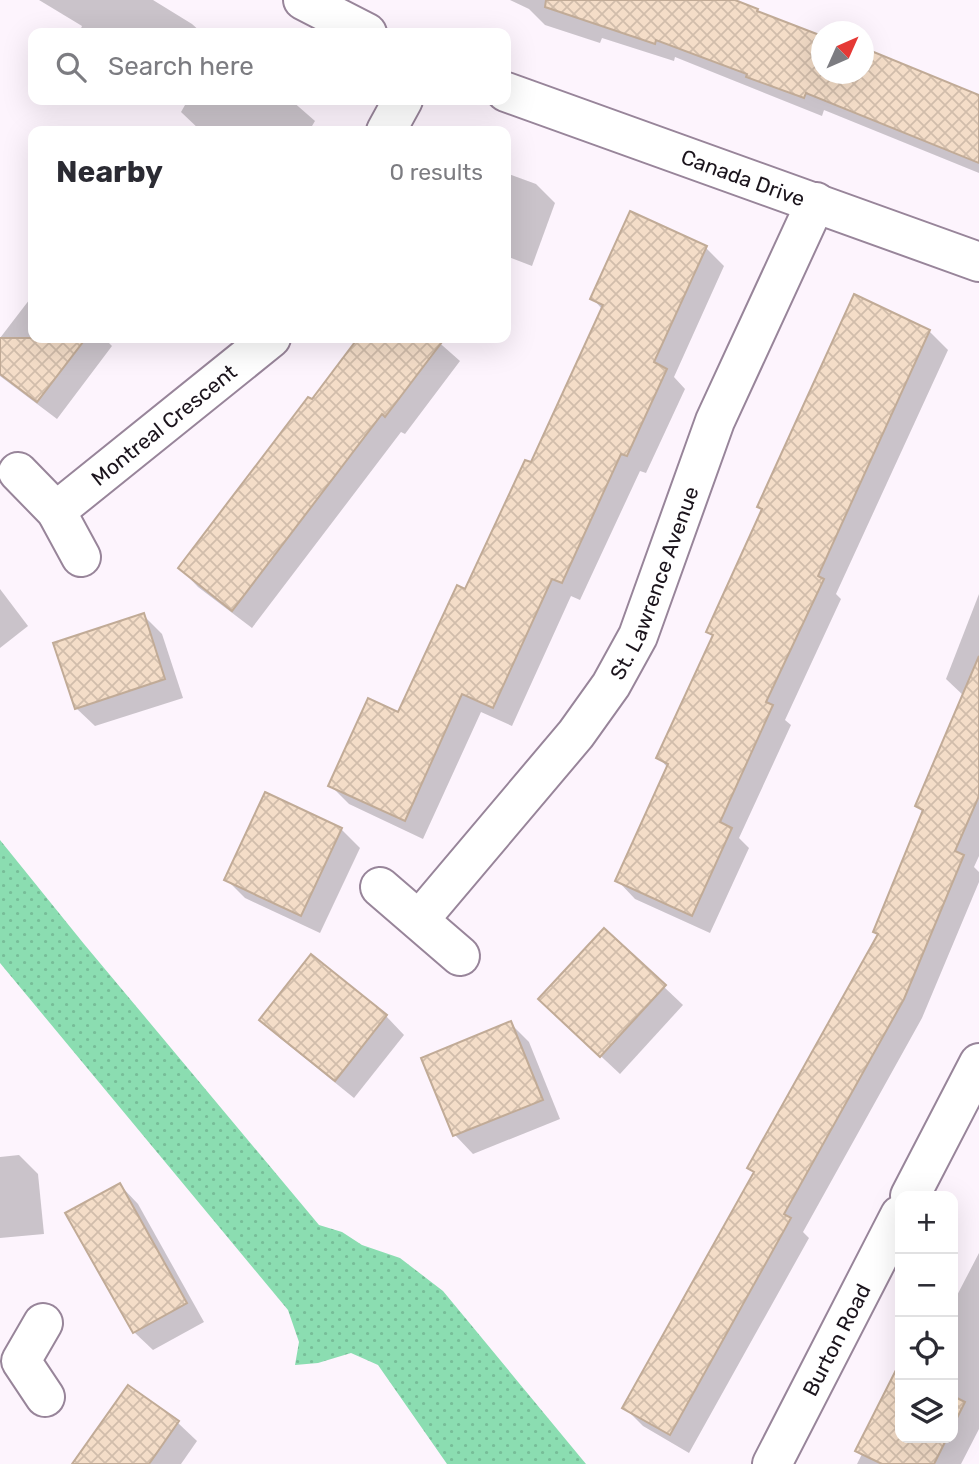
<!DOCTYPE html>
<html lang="en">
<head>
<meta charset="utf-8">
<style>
	:root { --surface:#fff; --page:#f2f2f3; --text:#2b2b33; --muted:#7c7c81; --line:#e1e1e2 }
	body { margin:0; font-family:Rubik,sans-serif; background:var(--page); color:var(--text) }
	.controls { position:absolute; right:21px; bottom:21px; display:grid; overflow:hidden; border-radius:14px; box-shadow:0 7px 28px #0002 }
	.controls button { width:63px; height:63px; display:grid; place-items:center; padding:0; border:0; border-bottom:2px solid var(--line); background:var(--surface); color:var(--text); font:35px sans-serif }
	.compass { position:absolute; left:811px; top:21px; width:63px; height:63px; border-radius:50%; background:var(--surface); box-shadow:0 7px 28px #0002; rotate:45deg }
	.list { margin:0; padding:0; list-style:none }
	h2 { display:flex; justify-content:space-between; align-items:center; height:91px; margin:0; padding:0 28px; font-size:30px }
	h2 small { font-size:23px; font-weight:400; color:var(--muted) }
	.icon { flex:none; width:38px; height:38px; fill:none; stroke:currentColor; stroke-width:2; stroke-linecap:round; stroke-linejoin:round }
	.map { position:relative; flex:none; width:979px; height:1464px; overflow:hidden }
	.search { position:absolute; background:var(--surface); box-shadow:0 7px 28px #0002; left:28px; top:28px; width:483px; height:77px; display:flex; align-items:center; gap:18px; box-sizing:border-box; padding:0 24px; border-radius:14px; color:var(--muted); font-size:26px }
	.panel { position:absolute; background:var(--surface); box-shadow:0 7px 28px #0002; left:28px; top:126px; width:483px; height:217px; border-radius:14px }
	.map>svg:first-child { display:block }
</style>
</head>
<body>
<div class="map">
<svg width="979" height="1464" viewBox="0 0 979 1464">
	<defs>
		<pattern id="grass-dots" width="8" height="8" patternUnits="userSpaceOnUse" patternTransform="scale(1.75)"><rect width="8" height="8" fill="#8bddb1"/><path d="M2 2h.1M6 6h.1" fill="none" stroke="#77bd98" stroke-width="1.8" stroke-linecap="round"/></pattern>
		<pattern id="building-cross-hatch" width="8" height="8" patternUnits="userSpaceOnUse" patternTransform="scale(1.75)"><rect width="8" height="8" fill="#f4ddc8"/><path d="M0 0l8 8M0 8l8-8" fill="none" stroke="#d1bdab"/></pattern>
	</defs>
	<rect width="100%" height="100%" fill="#fdf4fd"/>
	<path fill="url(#grass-dots)" d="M0 840 84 944 319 1225 342 1232 362 1245 400 1258 443 1291 586 1464H447L378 1365 351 1353 318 1363 295 1365 299 1342 288 1310 0 963Z"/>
	<g fill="#0003">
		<path d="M39 0H153L192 24 202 33H79L82 26Z"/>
		<path d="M510 0H730L757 10 822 74H864V50L979 97V173L824 110 822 116 675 57 674 61 602 38 600 43 545 25 529 9Z"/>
		<path d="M177 100H291L315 121 309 131H201L181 112 185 105Z"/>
		<path d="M506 173 536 184 555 203 532 266 506 256Z"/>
		<path d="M706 248 724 266 674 377 685 389 646 473 640 471 580 600 571 596 512 726 481 712 423 839 349 804 330 785 399 714 466 591 532 465 603 310 592 298Z"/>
		<path d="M33 295V338H104L112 346 57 419 0 376V338Z"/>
		<path d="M929 331 948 350 836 594 841 599 785 720 791 725 739 838 749 848 710 933 635 899 617 880 668 768 658 757 714 637 708 631 763 511 759 507Z"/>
		<path d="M360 338H434L460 361 405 434 401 432 252 628 198 587 180 568Z"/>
		<path d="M0 589 28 626 0 648Z"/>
		<path d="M979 594V703L965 697 946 679Z"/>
		<path d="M143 615 162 634 183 698 95 726 76 708Z"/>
		<path d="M979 720V856L974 867 979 872V882L922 1018 803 1232 809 1238 689 1453 643 1426 625 1408 755 1174 749 1168 879 935 875 931 924 813 917 806Z"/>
		<path d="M341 829 360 848 320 933 245 898 227 880Z"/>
		<path d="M604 930 683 1005 620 1074 559 1017Z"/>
		<path d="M386 1016 404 1035 354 1098 280 1038 261 1020Z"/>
		<path d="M510 1023 529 1042 560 1119 473 1154 455 1135Z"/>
		<path d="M19 1155 38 1174 44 1234 0 1238V1157Z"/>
		<path d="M120 1185 138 1204 204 1322 153 1350 134 1332Z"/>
		<path d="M979 1253V1429L961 1464H857L862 1454 857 1450 898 1370 900 1372V1438H953V1303Z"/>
		<path d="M129 1387 178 1423 197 1441 181 1464H74Z"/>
	</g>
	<g fill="url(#building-cross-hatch)" stroke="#c1ab97" stroke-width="2">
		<path d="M546 0H735L758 9 757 11 822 36V74H864V48L979 95V163L806 93 804 98 746 77 747 74 656 40 655 44 545 7Z"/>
		<path d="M630 211 707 246 654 362 667 369 627 456 621 454 562 583 552 579 493 708 462 694 405 821 328 786 368 698 398 712 457 585 465 589 525 460 531 462 603 305 590 299Z"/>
		<path d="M854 294 930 330 818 576 824 579 766 702 773 705 720 822 732 828 692 916 615 881 668 764 656 758 713 635 706 632 762 509 757 507Z"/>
		<path d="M0 338H86L37 402 0 374Z"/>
		<path d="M358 338H445L385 417 382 414 232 611 178 568 308 397 312 399Z"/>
		<path d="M144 613 165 679 75 709 53 643Z"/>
		<path d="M979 656V796L955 851 964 855 904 999 784 1214 791 1218 670 1435 622 1408 754 1172 747 1168 878 934 873 932 923 810 915 806Z"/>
		<path d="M265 792 342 828 301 916 224 880Z"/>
		<path d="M604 928 666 985 600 1057 538 999Z"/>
		<path d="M311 954 387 1015 335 1081 259 1020Z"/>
		<path d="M511 1021 543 1100 453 1136 421 1058Z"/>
		<path d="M120 1183 187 1303 133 1333 65 1213Z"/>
		<path d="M897 1368 900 1370V1438H947L934 1464H882L855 1451Z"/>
		<path d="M128 1385 179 1421 149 1464H72Z"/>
		<path d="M953 1396 965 1402 953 1426Z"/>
	</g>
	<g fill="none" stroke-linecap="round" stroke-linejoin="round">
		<g stroke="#98859a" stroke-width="42">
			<g id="minor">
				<path d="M303 0 367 33"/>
				<path id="s1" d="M506 92 979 262"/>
				<path d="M386 131 403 100"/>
				<path d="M18 472 56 511 81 557"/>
				<path id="s2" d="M56 511 271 338"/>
				<path d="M380 887 460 956"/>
				<path id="s3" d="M419 920 576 734 611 685 638 636 715 421 816 202"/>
				<path d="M910 1196 979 1063"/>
				<path d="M43 1323 21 1361 45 1397"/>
				<path id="s4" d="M772 1464 900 1215"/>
			</g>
		</g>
		<use href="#minor" stroke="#fff" stroke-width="38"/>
	</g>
	<g text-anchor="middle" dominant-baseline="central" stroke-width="6" stroke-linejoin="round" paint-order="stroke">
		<g font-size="21" fill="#1b141c" stroke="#fff">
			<text stroke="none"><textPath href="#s1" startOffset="252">Canada Drive</textPath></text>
			<text stroke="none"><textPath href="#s2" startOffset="138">Montreal Crescent</textPath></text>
			<text stroke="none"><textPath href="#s3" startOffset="415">St. Lawrence Avenue</textPath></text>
			<text stroke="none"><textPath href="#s4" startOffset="140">Burton Road</textPath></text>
		</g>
	</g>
</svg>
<div class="controls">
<button>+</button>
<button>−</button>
<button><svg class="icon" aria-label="locate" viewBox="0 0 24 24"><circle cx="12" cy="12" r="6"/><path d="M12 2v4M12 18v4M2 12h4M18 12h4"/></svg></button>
<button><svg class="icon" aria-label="layers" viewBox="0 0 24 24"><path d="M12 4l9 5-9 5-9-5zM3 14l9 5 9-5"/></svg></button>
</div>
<svg class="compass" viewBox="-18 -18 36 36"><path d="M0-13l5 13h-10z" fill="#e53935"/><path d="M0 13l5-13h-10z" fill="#7c7c81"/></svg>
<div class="search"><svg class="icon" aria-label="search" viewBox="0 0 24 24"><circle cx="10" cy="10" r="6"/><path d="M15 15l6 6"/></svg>Search here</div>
<section class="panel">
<h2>Nearby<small>0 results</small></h2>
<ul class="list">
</ul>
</section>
</div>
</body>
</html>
